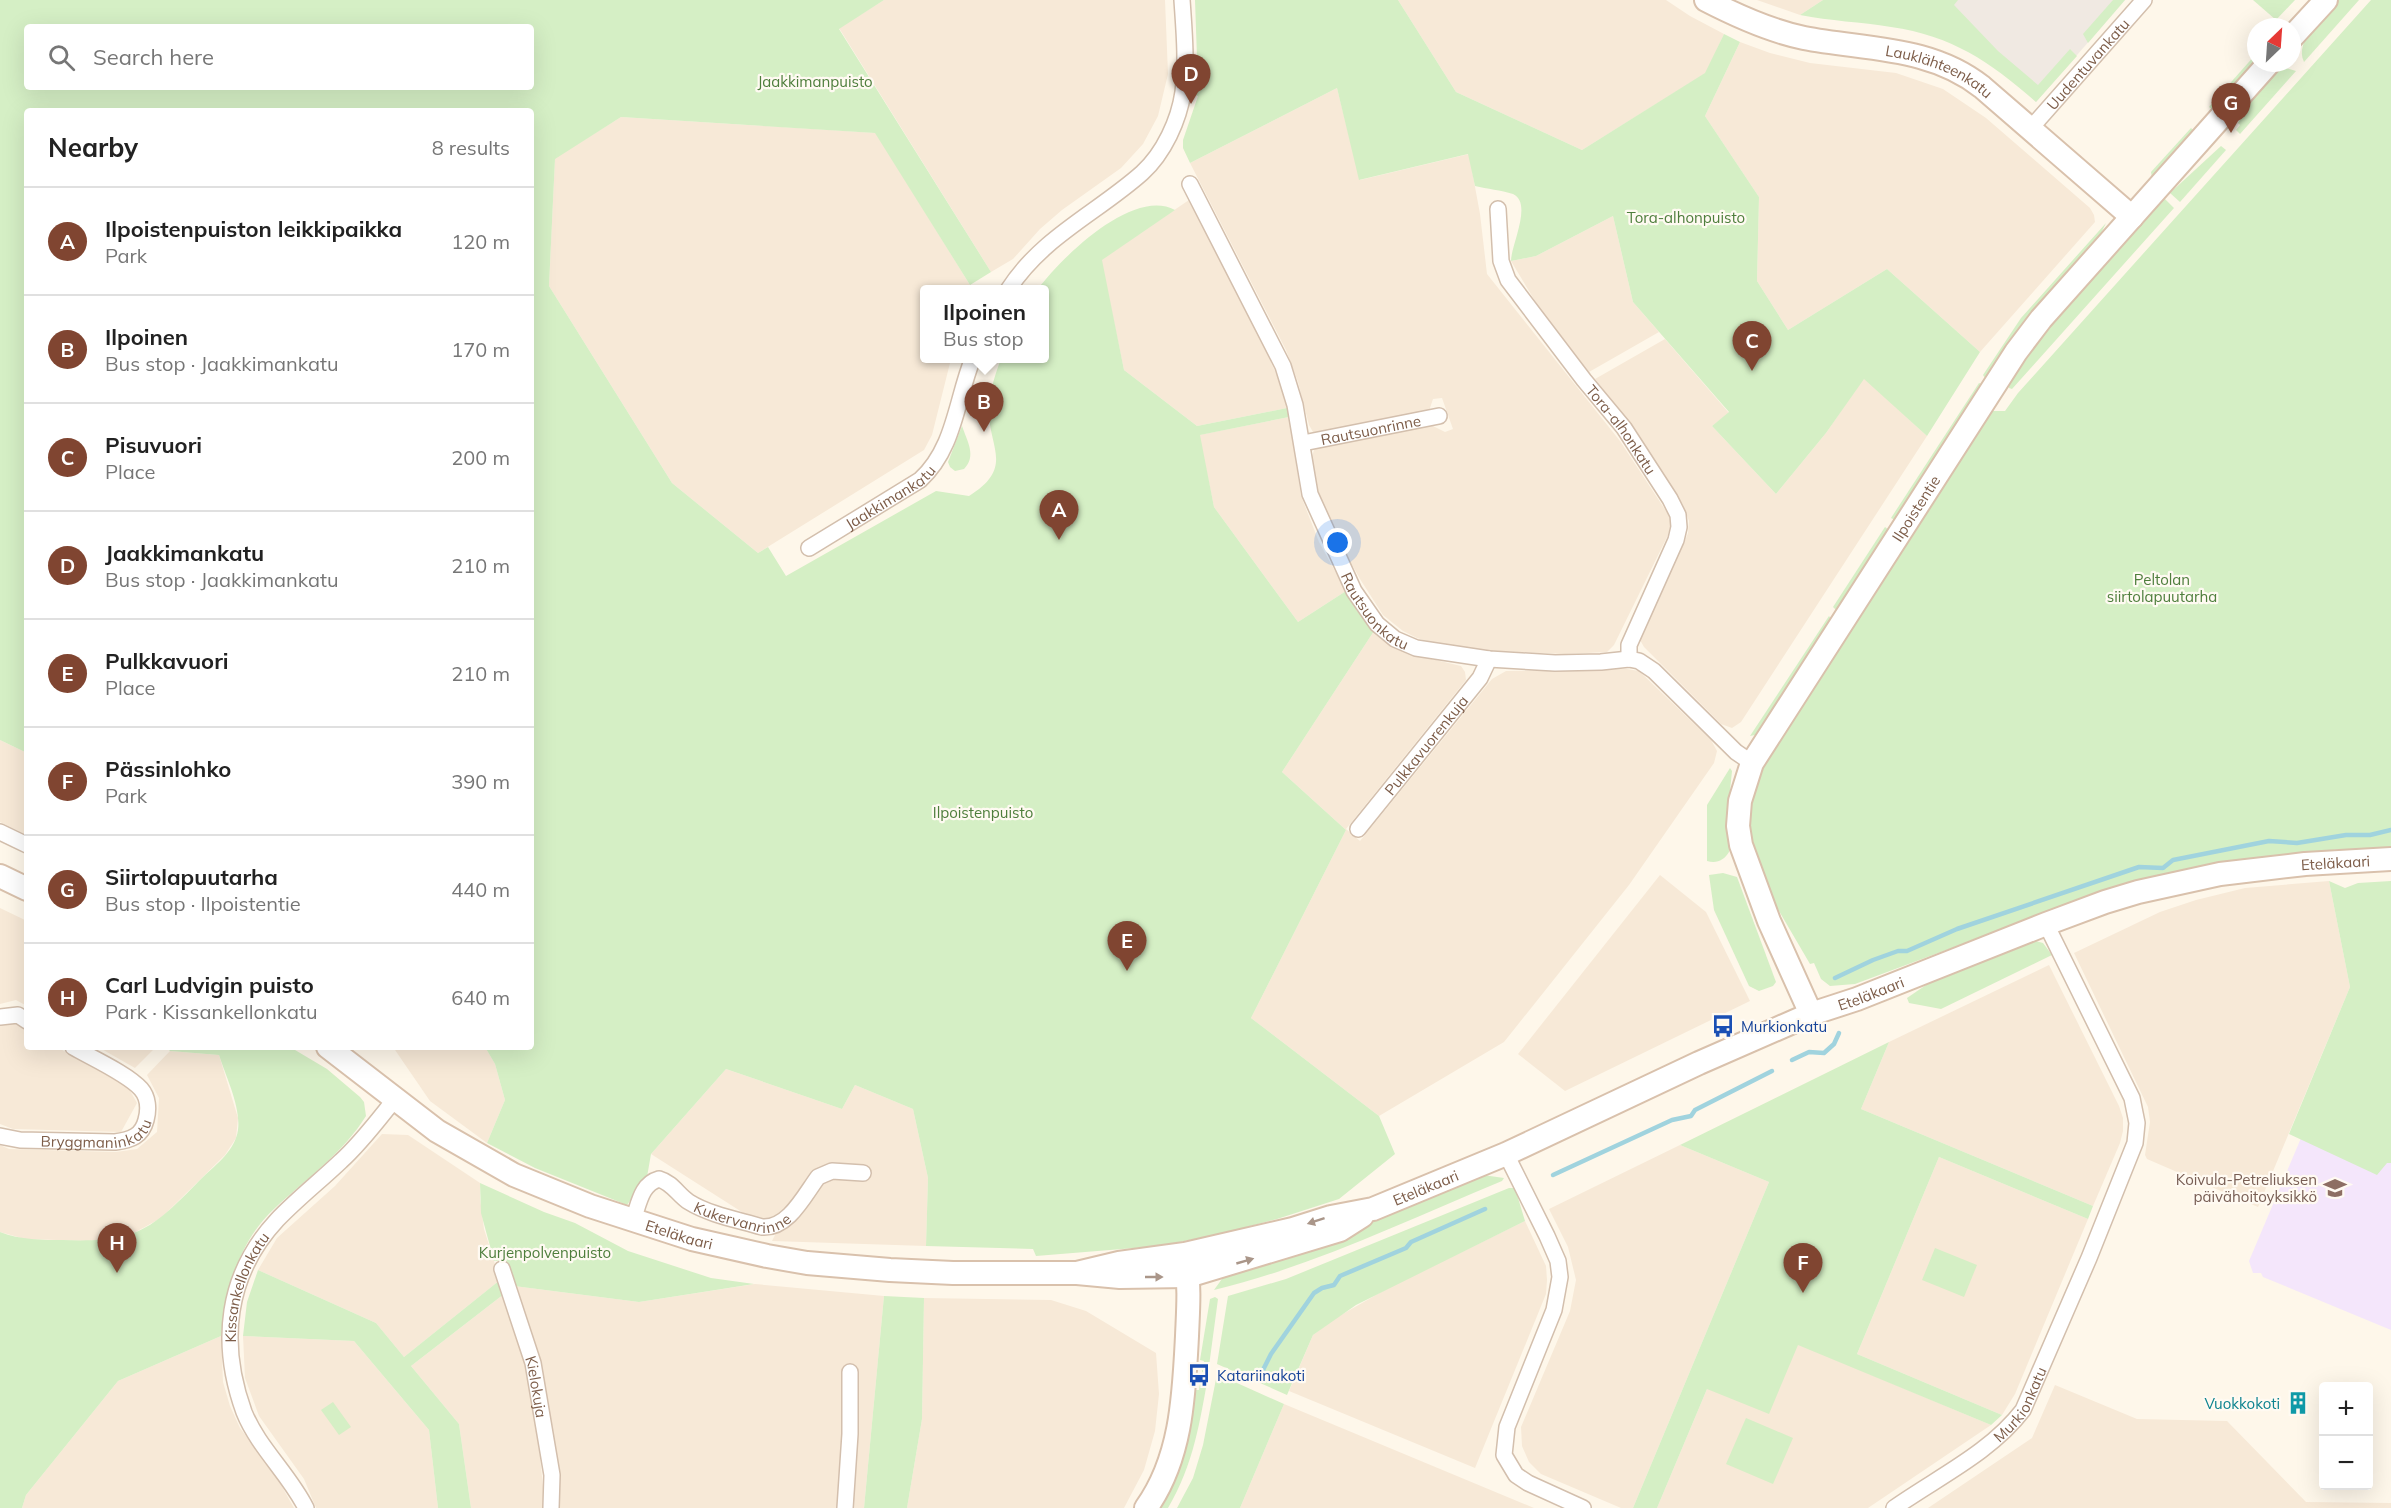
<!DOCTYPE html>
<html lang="en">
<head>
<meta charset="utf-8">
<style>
	:root { --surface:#fff; --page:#f6f6f6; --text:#222; --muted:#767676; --line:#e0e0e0; --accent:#804531 }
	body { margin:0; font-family:Mulish,sans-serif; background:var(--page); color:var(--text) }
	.controls { position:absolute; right:18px; bottom:18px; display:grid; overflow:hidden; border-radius:6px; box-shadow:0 6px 24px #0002 }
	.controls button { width:54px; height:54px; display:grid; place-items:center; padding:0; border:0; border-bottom:2px solid var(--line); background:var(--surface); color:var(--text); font:30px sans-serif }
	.compass { position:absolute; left:2247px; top:18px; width:54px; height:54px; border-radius:50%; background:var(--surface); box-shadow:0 6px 24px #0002; rotate:25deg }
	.you { position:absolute; left:1338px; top:543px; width:21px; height:21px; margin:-15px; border:4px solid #fff; border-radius:50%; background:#1a73e8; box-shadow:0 0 0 9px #1a73e833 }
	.badge { display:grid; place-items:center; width:39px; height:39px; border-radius:50%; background:var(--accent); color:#fff; font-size:20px; font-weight:700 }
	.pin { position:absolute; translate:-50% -50px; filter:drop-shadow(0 2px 3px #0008) }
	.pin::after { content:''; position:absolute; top:32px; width:21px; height:18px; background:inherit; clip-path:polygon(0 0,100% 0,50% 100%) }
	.popup { position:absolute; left:920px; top:285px; width:129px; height:78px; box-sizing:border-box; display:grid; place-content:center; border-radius:6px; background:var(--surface); filter:drop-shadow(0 2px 4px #0005); font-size:20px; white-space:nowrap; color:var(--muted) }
	.popup b { font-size:22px; color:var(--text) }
	.popup::after { content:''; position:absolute; left:50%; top:100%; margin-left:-12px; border:12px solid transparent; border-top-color:var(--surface) }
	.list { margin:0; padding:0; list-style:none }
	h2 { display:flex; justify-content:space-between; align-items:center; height:78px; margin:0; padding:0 24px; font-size:26px }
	h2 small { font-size:20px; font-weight:400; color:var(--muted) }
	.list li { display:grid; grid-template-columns:39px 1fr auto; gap:18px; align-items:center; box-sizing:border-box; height:108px; padding:0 24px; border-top:2px solid var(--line) }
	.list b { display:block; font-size:22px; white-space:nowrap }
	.list p { margin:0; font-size:20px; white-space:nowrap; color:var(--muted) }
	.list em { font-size:20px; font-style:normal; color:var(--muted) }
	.icon { flex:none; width:33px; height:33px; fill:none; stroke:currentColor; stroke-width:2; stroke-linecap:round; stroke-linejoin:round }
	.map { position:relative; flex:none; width:2391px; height:1508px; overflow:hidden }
	.search { position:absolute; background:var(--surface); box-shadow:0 6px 24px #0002; left:24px; top:24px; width:510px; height:66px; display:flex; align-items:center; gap:15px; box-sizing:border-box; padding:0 21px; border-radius:6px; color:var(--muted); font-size:22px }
	.panel { position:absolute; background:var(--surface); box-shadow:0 6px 24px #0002; left:24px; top:108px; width:510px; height:942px; border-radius:6px }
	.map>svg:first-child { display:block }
</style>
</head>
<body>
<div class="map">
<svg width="2391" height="1508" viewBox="0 0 2391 1508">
	<rect width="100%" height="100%" fill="#fef7ea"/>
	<g fill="#f7e9d7">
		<path d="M884 0H1165L1168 74 1158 116 1143 144 1121 168 1062 210 1040 229 1013 259 991 272 839 28Z"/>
		<path d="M1398 0H1666L1690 16 1724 34 1706 73 1582 150 1456 92Z"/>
		<path d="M1757 0H1823L1800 15Z"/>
		<path d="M1740 42 1770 53 1810 63 1896 73 1943 89 1986 118 2090 208 2094 215 2095 222 1980 352 1887 269 1788 330 1757 281 1759 197 1705 116Z"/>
		<path d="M1337 88 1360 180 1469 154 1480 214 1487 274 1620 441 1668 514 1671 523 1668 535 1614 645 1607 652 1565 654 1495 651 1434 643 1417 638 1403 631 1383 615 1360 579 1337 538 1316 486 1312 457 1314 450 1317 447 1429 424 1445 432 1453 429 1442 398 1433 399 1429 411 1317 434 1313 432 1309 425 1298 382 1286 350 1190 163Z"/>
		<path d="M621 117 876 133 970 285 969 289 924 290V358L951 359 932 435 924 450 758 553 672 483 549 286 555 158Z"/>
		<path d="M1189 200 1264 347 1279 380 1287 408 1197 426 1124 370 1101 260Z"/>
		<path d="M1613 216 1633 302 1659 332 1589 372 1544 316 1511 261 1536 256Z"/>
		<path d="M1665 339 1729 413 1712 426 1776 494 1826 433 1864 378 1927 436 1741 722 1732 728 1721 724 1644 647 1640 640 1641 632 1684 543 1688 533 1689 521 1683 505 1659 467 1631 425 1595 379Z"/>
		<path d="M1289 417 1301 496 1319 542 1346 591 1298 622 1214 507 1199 435Z"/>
		<path d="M1374 631 1390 644 1406 653 1461 666 1465 672 1466 680 1346 829 1360 841 1492 679 1506 671 1627 669 1639 671 1711 740 1717 751 1714 763 1629 885 1504 1042 1379 1116 1251 1018 1346 830 1282 772Z"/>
		<path d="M0 740 27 753V835L0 822Z"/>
		<path d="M1660 875 1706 912 1750 1001 1565 1091 1518 1054Z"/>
		<path d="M2329 881 2350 987 2258 1207 2147 1159 2145 1155 2150 1122 2148 1107 2074 953 2160 912 2196 900 2245 888Z"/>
		<path d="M0 908 27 921V1006L16 1000 0 1004Z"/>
		<path d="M2049 965 2119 1106 2123 1118V1131L2120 1143 2093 1206 1861 1109 1889 1042Z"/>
		<path d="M13 1022 27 1030V1047H57L128 1087 137 1103 121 1132 13 1129 0 1124V1024Z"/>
		<path d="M98 1047H156L135 1068Z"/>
		<path d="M393 1047H485L495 1064 505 1100 487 1143 430 1101Z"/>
		<path d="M170 1051 219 1055 238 1118 236 1138 225 1155 161 1218 134 1233 106 1240 89 1241 25 1239 0 1232V1145L9 1149 116 1152 137 1149 157 1132 159 1098 147 1075Z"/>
		<path d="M726 1069 842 1109 855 1085 913 1109 928 1178 926 1246 772 1241 780 1225 745 1214 651 1154Z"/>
		<path d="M382 1134 408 1135 480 1183V1198L484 1229 500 1280 404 1357 376 1323 258 1270 277 1238 335 1186Z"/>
		<path d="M1680 1145 1769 1182 1633 1508H1621L1541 1474 1529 1462 1522 1446 1521 1427 1570 1311 1576 1280 1568 1247 1549 1209Z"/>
		<path d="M1939 1157 2088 1219 2015 1394 2002 1415 1857 1354Z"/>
		<path d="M1525 1221 1546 1266 1547 1280 1546 1294 1475 1468 1289 1391 1313 1335 1334 1319 1390 1287Z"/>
		<path d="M755 1284 884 1296 864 1508H557L514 1286 639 1302Z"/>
		<path d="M504 1294 524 1356 540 1456 545 1508H471L459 1424 411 1366Z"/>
		<path d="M924 1298 1051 1300 1086 1311 1156 1353 1159 1394 1155 1431 1144 1470 1124 1508H907L922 1419Z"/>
		<path d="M221 1336 223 1382 230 1406 240 1428 275 1474 294 1508H22L26 1495 118 1381Z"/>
		<path d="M243 1336 354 1341 429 1430 438 1508H316L304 1479 259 1416 245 1378Z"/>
		<path d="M1798 1344 1991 1425 1868 1508H1657L1707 1389Z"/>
		<path d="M2055 1385 2137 1419 2227 1421 2306 1502 2391 1503V1508H1928L2032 1438Z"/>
		<path d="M1284 1404 1534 1508H1240Z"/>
	</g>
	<path fill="#f0e9e2" d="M1928 0H2125L2036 102Z"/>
	<path fill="#f4e6fb" d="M2318 1098 2391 1128V1330L2263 1277 2261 1273H2253L2249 1261Z"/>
	<g fill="#d5efc5" fill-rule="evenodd">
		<path d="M0 0H884L839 29 991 272 970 285 875 133 621 117 555 159 549 286 672 483 758 553 768 547 786 576 936 491 969 496C1017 466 986 446 989 404 990 390 996 372 1001 359L1044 358V290L1038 289C1061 258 1133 187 1175 210L1102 260 1124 370 1197 426 1287 408 1289 417 1200 435 1214 507 1298 622 1346 591 1357 611 1374 631 1282 772 1346 830 1251 1018 1379 1116 1395 1154 1339 1199 1277 1219 1220 1234 1159 1246 1036 1256 1033 1249 926 1246 928 1178 913 1109 855 1085 842 1109 726 1069 651 1154 647 1177 627 1205 535 1168 487 1143 505 1100 495 1064 485 1047H531V111H27V753L0 740ZM27 27H531V87H27Z"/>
		<path d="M1195 0H1398L1456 92 1582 150 1705 73 1724 34 1740 42 1705 116 1759 197 1757 281 1788 330 1887 269 1980 352 1927 436 1864 379 1826 433 1776 494 1712 426 1729 412 1633 302 1613 216 1536 256 1511 261C1511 245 1533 203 1513 194 1501 190 1487 189 1475 186L1468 154 1359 180 1337 88 1190 163 1183 148V140L1198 96 1193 94 1197 58Z"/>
		<path d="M1823 0H1958L1954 5 1998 51 2038 85 2070 49 2077 56 2036 102C1990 62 1953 36 1891 27 1861 22 1830 21 1800 15Z"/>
		<path d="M2113 0H2125L2088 43 2083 34Z"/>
		<path d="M2253 0H2295L2276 20Z"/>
		<path d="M2339 0H2359L2304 62C2293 40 2326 15 2339 0Z"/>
		<path d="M2371 0H2391V850L2339 849 2213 867 2064 906 1855 984 1830 986 1821 979 1814 963 1810 964 1775 904 1755 855 1749 831 1752 794 1762 766 1989 411H2005L2018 393Z"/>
		<path d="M2256 54V62L2213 110 2209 107Z"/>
		<path d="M2286 68 2296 71 2240 134 2236 130 2240 125 2238 123C2251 104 2262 74 2286 68Z"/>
		<path d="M2191 128 2194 131 2152 178 2151 172Z"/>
		<path d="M2221 146 2226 150 2180 202 2170 193Z"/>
		<path d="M2163 197 2174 208 2012 389 2009 388 2008 381C2055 316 2110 257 2163 197Z"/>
		<path d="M2106 223 2100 235 2026 321 1986 378H1985L1983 375 2021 318Z"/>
		<path d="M1979 383 1982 384 1895 520 1891 518Z"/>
		<path d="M962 426C967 441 977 456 964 469L955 471 950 467 948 462Z"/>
		<path d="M1885 527 1889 530 1837 611 1833 607Z"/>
		<path d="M1829 616 1832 620 1755 735 1750 736Z"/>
		<path d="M1730 768 1732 771 1728 810 1729 852C1724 860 1717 864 1707 861V805Z"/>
		<path d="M1723 873 1737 877 1776 982 1773 986 1759 991 1749 986 1714 910 1709 875Z"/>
		<path d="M2329 881 2345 888 2358 883 2391 881V1163H2387L2377 1175 2289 1134 2350 987Z"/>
		<path d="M2032 940 2043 943 2052 955 1941 1009 1909 1003 1907 998 1929 983 2019 943Z"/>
		<path d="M1889 1042 1861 1109 2093 1206 2088 1219 1939 1157 1857 1354 2002 1415 1991 1425 1798 1345 1769 1414 1707 1389 1657 1508H1633L1769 1182 1680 1145Z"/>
		<path d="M166 1047H290L327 1069 360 1097 364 1102 366 1116C343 1153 306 1179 275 1208 238 1242 227 1288 221 1336L118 1381 26 1495 22 1508H0V1232C21 1240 42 1240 63 1240 139 1243 152 1229 203 1177 217 1164 235 1150 238 1130 241 1107 226 1077 219 1055L170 1051Z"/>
		<path d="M1483 1175 1504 1178 1502 1181C1407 1220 1314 1266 1214 1290L1224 1276 1329 1240Z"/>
		<path d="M480 1183 544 1212 575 1223 628 1251 711 1278 754 1284 639 1302 514 1286 505 1260 494 1261 481 1213Z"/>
		<path d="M1509 1188H1515L1525 1221 1356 1305 1313 1335 1287 1395 1217 1364 1228 1296 1286 1279Z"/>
		<path d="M1935 1248 1977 1265 1964 1297 1922 1280Z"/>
		<path d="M258 1270 376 1323 404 1357 500 1280 504 1294 411 1366 459 1424 471 1508H438L429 1430 354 1341 243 1336 247 1302Z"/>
		<path d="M884 1296 924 1298 922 1419 907 1508H864Z"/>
		<path d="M1215 1297 1218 1299 1209 1366 1203 1365 1204 1361 1200 1360 1210 1299Z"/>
		<path d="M1202 1370 1209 1371C1200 1421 1194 1464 1168 1508H1157L1182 1462 1195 1390H1199L1200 1383H1204L1206 1373 1202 1372Z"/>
		<path d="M1217 1374 1284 1404 1240 1508H1177L1193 1478 1203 1445Z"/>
		<path d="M333 1402 351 1427 339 1435 321 1410Z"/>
		<path d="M1746 1418 1793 1438 1773 1484 1726 1464Z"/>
	</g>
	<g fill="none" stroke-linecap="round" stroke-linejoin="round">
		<g stroke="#a0d3de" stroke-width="4.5">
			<path d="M1835 978 1873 960 1898 951H1907L1957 929 2139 867 2163 868 2173 860 2269 841 2297 843 2346 835H2370L2391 830"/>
			<path d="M1792 1060 1809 1052 1824 1053 1834 1044 1839 1033"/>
			<path d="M1553 1175 1672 1120 1691 1116 1695 1110 1772 1071"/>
			<path d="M1262 1372 1271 1354 1314 1293 1322 1288 1334 1285 1340 1276 1406 1248 1411 1242 1485 1209"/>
		</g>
		<g stroke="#d3bfad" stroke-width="18">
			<g id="street">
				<path id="s1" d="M2030 129 2144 0"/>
				<path id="s2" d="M1190 184 1283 366 1295 405 1310 494 1354 591 1377 624 1395 639 1416 648 1489 659 1555 663 1601 662 1629 659 1639 661 1654 671 1736 752 1752 763"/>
				<path id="s3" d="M1498 209 1501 261 1508 280 1584 380 1624 428 1670 499 1678 515 1679 527 1676 540 1629 645V659"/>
				<path d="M1008 290C1042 237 1097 213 1142 173 1164 153 1179 120 1183 92 1187 61 1184 30 1182 0"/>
				<path id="s4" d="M1303 443 1439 416"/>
				<path id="s5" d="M809 548 920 480C955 448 956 400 973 358"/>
				<path id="s6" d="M1358 829 1480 678 1489 659"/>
				<path d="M0 832 27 845"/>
				<path d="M0 1017 18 1015 27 1021"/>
				<path id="s7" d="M0 1136 20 1140 115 1142C131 1140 142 1136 146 1120 149 1109 148 1097 141 1089 128 1074 90 1057 73 1047"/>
				<path d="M1506 1154 1547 1236 1558 1261 1560 1277 1554 1310 1507 1427 1504 1455 1516 1475 1528 1483 1583 1508"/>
				<path id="s8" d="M633 1220C639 1204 641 1184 659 1179 673 1183 678 1195 689 1202 710 1215 739 1220 762 1227 788 1229 804 1196 818 1177L832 1171 863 1173"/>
				<path id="s9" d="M502 1269 533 1363 552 1475 551 1508"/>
				<path id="s10" d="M306 1508C289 1474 258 1447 244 1412 219 1343 226 1275 277 1220 297 1199 320 1181 341 1161 361 1143 378 1120 395 1099"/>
				<path d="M845 1508 850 1434V1372"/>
				<path id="s11" d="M1894 1508C1938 1477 1990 1453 2023 1410L2089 1258 2135 1143 2137 1123 2132 1098 2046 924"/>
			</g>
		</g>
		<g stroke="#d9c1ac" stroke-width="26">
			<g id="secondary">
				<path id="s12" d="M1706 0C1737 16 1770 31 1804 38 1866 50 1930 46 1982 87L2132 217"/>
				<path d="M2292 37 2326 0"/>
				<path d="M0 876 27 889"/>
				<path id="s13" d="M1811 1014 1769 921 1741 845 1738 826 1740 801 1752 763 2016 352 2041 319 2269 63"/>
				<path id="s14" d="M328 1047 437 1131 514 1175 590 1206 692 1239 767 1256 807 1263 890 1270 953 1273H1077L1120 1277 1188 1276 1340 1230 1362 1216"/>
				<path id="s15" d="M1077 1273 1119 1263 1185 1254 1293 1229 1331 1217 1373 1209 1506 1154 1699 1063 1811 1014 1857 999 2046 924 2105 902 2138 892 2220 874 2305 864 2391 859"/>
				<path d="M1146 1508C1182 1458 1184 1394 1187 1336 1188 1311 1190 1287 1186 1262"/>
			</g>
		</g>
		<use href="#street" stroke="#fff" stroke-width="15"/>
		<use href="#secondary" stroke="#fff" stroke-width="22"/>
	</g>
	<defs><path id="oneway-solid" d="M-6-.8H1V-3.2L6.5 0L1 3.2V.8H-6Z" transform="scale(1.5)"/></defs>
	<g fill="#aa9689">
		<use href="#oneway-solid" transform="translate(1316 1221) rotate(162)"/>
		<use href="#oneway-solid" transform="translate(1245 1261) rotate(-16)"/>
		<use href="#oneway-solid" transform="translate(1154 1277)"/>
	</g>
	<defs>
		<g id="bus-bare" transform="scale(1.8)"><path d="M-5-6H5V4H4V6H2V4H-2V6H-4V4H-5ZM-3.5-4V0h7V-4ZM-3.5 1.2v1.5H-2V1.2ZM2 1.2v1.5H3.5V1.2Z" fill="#1a4fb4" stroke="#fffaf2" stroke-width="2.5" paint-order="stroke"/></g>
		<g id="school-bare" transform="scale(1.8)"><path d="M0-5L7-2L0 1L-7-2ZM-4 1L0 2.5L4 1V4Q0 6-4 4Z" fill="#8d6e63" stroke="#fffaf2" stroke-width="2.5" paint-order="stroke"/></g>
		<g id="building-bare" transform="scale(1.8)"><path d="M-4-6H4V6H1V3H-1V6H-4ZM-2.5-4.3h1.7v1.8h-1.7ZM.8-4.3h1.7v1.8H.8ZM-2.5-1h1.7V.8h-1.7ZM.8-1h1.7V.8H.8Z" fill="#0f9aa8" stroke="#fffaf2" stroke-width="2.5" paint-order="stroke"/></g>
	</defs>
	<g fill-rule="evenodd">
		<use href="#bus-bare" x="1723" y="1026"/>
		<use href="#school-bare" x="2335" y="1188"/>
		<use href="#bus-bare" x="1199" y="1375"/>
		<use href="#building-bare" x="2298" y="1403"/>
	</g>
	<g text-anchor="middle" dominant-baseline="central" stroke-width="4.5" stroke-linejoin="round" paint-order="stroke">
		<g font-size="15" fill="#7d5d49" stroke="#fffaf2">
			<text stroke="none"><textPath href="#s1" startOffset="87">Uudentuvankatu</textPath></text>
			<text stroke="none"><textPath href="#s12" startOffset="246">Lauklähteenkatu</textPath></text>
			<text stroke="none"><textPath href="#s3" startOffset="260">Tora-alhonkatu</textPath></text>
			<text stroke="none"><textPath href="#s4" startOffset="69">Rautsuonrinne</textPath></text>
			<text stroke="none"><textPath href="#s5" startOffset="96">Jaakkimankatu</textPath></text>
			<text stroke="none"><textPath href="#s13" startOffset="570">Ilpoistentie</textPath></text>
			<text stroke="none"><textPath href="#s2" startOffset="471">Rautsuonkatu</textPath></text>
			<text stroke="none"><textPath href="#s6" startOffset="108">Pulkkavuorenkuja</textPath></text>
			<text stroke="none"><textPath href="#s15" startOffset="1332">Eteläkaari</textPath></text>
			<text stroke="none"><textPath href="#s15" startOffset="846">Eteläkaari</textPath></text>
			<text stroke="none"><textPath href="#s7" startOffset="99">Bryggmaninkatu</textPath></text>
			<text stroke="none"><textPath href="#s15" startOffset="360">Eteläkaari</textPath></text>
			<text stroke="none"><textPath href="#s8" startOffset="146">Kukervanrinne</textPath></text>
			<text stroke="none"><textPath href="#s14" startOffset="402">Eteläkaari</textPath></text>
			<text stroke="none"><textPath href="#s10" startOffset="244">Kissankellonkatu</textPath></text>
			<text stroke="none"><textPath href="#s9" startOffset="123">Kielokuja</textPath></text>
			<text stroke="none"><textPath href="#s11" startOffset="166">Murkionkatu</textPath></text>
		</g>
		<g font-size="15" fill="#4e7e3c" stroke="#fffaf2">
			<text x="815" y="81">Jaakkimanpuisto</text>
			<text x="1686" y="217">Tora-alhonpuisto</text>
			<text x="2162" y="579">Peltolan<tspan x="2162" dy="17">siirtolapuutarha</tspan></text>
			<text x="983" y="812">Ilpoistenpuisto</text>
			<text x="545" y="1252">Kurjenpolvenpuisto</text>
		</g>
		<g font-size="15" fill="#164399" stroke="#fffaf2" text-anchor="start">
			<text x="1741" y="1026">Murkionkatu</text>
			<text x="1217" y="1375">Katariinakoti</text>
		</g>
		<g font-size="15" fill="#785e54" stroke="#fffaf2" text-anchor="end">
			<text x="2317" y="1179">Koivula-Petreliuksen<tspan x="2317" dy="17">päivähoitoyksikkö</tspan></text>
		</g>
		<g font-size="15" fill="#0d838f" stroke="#fffaf2" text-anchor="end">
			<text x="2280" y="1403">Vuokkokoti</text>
		</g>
	</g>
</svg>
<div class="controls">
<button>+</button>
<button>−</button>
</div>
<svg class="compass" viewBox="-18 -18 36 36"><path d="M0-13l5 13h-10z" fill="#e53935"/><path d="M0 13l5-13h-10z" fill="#767676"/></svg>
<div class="you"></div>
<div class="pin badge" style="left:1059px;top:540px">A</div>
<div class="pin badge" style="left:984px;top:432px">B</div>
<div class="popup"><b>Ilpoinen</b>Bus stop</div>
<div class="pin badge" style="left:1752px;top:371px">C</div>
<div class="pin badge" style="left:1191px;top:104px">D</div>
<div class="pin badge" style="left:1127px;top:971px">E</div>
<div class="pin badge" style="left:1803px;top:1293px">F</div>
<div class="pin badge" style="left:2231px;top:133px">G</div>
<div class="pin badge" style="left:117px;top:1273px">H</div>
<div class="search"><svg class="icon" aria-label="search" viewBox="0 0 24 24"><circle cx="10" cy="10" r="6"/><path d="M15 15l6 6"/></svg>Search here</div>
<section class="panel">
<h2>Nearby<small>8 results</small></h2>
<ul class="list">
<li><span class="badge">A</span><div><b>Ilpoistenpuiston leikkipaikka</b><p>Park</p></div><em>120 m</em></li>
<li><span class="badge">B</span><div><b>Ilpoinen</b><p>Bus stop · Jaakkimankatu</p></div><em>170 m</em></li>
<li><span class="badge">C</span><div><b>Pisuvuori</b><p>Place</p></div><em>200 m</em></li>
<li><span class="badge">D</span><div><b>Jaakkimankatu</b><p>Bus stop · Jaakkimankatu</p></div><em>210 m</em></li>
<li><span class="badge">E</span><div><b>Pulkkavuori</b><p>Place</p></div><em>210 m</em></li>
<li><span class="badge">F</span><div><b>Pässinlohko</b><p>Park</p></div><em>390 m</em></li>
<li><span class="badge">G</span><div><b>Siirtolapuutarha</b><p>Bus stop · Ilpoistentie</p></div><em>440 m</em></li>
<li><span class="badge">H</span><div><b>Carl Ludvigin puisto</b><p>Park · Kissankellonkatu</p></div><em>640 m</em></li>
</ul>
</section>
</div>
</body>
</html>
